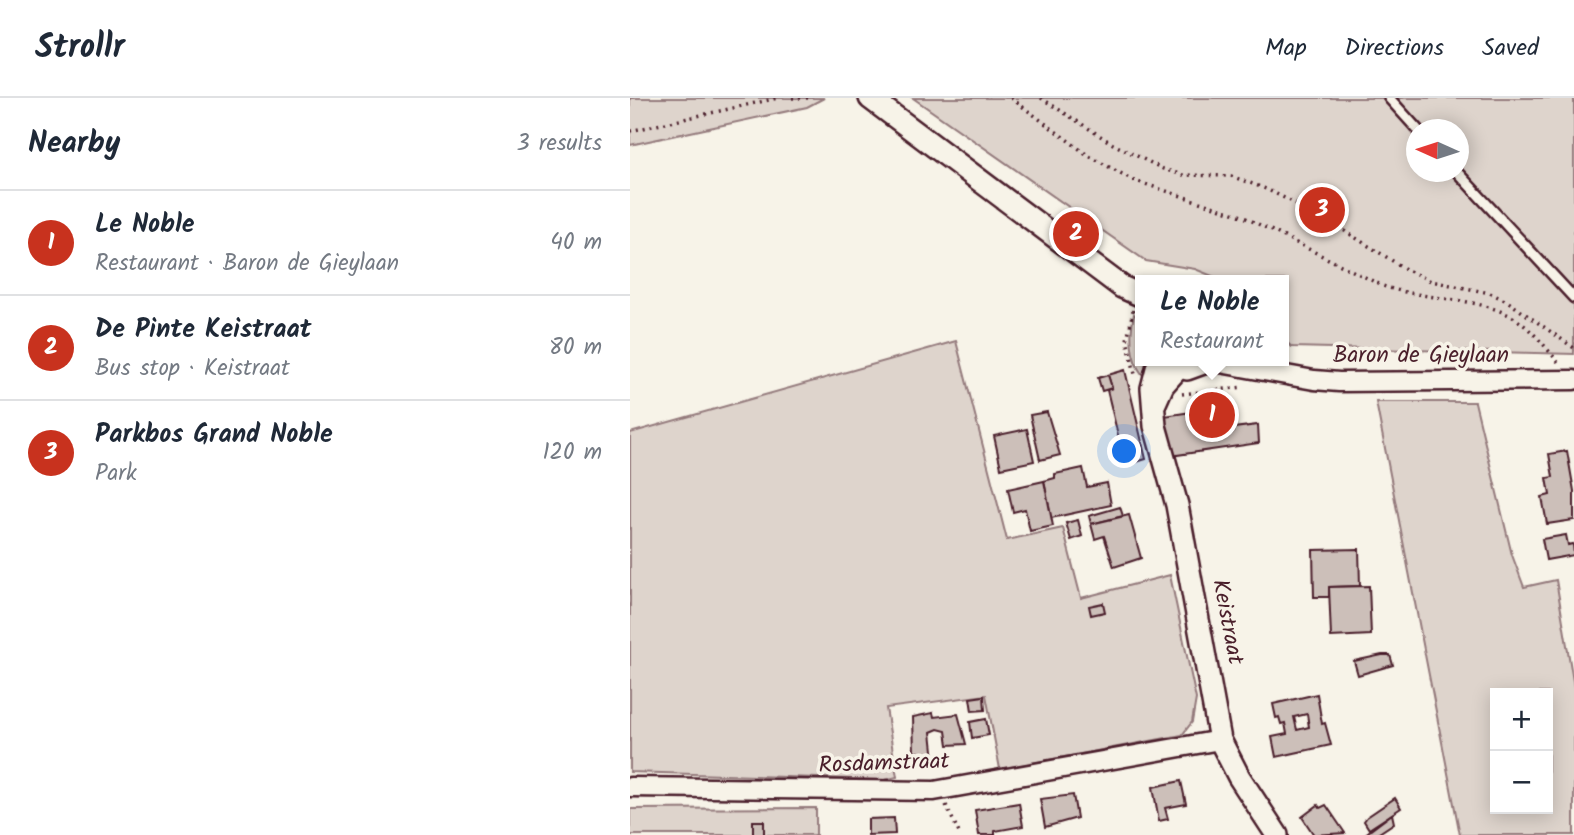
<!DOCTYPE html>
<html lang="en">
<head>
<meta charset="utf-8">
<style>
	:root { --surface:#fff; --page:#f6f6f7; --text:#1f2937; --muted:#747a83; --line:#e0e1e3; --accent:#c8321e }
	body { margin:0; font-family:Kalam,sans-serif; background:var(--page); color:var(--text) }
	.controls { position:absolute; right:21px; bottom:21px; display:grid; overflow:hidden; border-radius:0px; box-shadow:0 4px 18px #0003 }
	.controls button { width:63px; height:63px; display:grid; place-items:center; padding:0; border:0; border-bottom:2px solid var(--line); background:var(--surface); color:var(--text); font:35px sans-serif }
	.compass { position:absolute; left:776px; top:21px; width:63px; height:63px; border-radius:50%; background:var(--surface); box-shadow:0 4px 18px #0003; rotate:273deg }
	.you { position:absolute; left:495px; top:354px; width:24px; height:24px; margin:-18px; border:5px solid #fff; border-radius:50%; background:#1a73e8; box-shadow:0 0 0 10px #1a73e833 }
	.badge { display:grid; place-items:center; width:46px; height:46px; border-radius:50%; background:var(--accent); color:#fff; font-size:23px; font-weight:700 }
	.pin { position:absolute; translate:-50% -50%; border:4px solid #fff; box-shadow:0 2px 7px #0006 }
	.popup { position:absolute; left:505px; top:177px; width:154px; height:91px; box-sizing:border-box; display:grid; place-content:center; border-radius:0px; background:var(--surface); filter:drop-shadow(0 2px 5px #0005); font-size:23px; white-space:nowrap; color:var(--muted) }
	.popup b { font-size:26px; color:var(--text) }
	.popup::after { content:''; position:absolute; left:50%; top:100%; margin-left:-14px; border:14px solid transparent; border-top-color:var(--surface) }
	.list { margin:0; padding:0; list-style:none }
	h2 { display:flex; justify-content:space-between; align-items:center; height:91px; margin:0; padding:0 28px; font-size:30px }
	h2 small { font-size:23px; font-weight:400; color:var(--muted) }
	.list li { display:grid; grid-template-columns:46px 1fr auto; gap:21px; align-items:center; box-sizing:border-box; height:105px; padding:0 28px; border-top:2px solid var(--line) }
	.list b { display:block; font-size:26px; white-space:nowrap }
	.list p { margin:0; font-size:23px; white-space:nowrap; color:var(--muted) }
	.list em { font-size:23px; font-style:normal; color:var(--muted) }
	.map { position:relative; flex:none; width:944px; height:737px; overflow:hidden }
	header { display:flex; align-items:center; gap:42px; box-sizing:border-box; height:98px; padding:0 35px; background:var(--surface); border-bottom:2px solid var(--line) }
	header strong { font-size:33px }
	nav { display:flex; gap:38px; margin-inline-start:auto; font-size:24px }
	main { display:flex }
	aside { flex:1; background:var(--surface) }
	.map>svg:first-child { display:block }
</style>
</head>
<body>
<header>
<strong>Strollr</strong>
<nav><a>Map</a><a>Directions</a><a>Saved</a></nav>
</header>
<main>
<aside>
<h2>Nearby<small>3 results</small></h2>
<ul class="list">
<li><span class="badge">1</span><div><b>Le Noble</b><p>Restaurant · Baron de Gieylaan</p></div><em>40 m</em></li>
<li><span class="badge">2</span><div><b>De Pinte Keistraat</b><p>Bus stop · Keistraat</p></div><em>80 m</em></li>
<li><span class="badge">3</span><div><b>Parkbos Grand Noble</b><p>Park</p></div><em>120 m</em></li>
</ul>
</aside>
<div class="map">
<svg width="944" height="737" viewBox="0 0 944 737">
	<rect width="100%" height="100%" fill="#f7f3e8"/>
	<filter id="ink" filterUnits="userSpaceOnUse"><feTurbulence type="fractalNoise" baseFrequency=".0143" numOctaves="2"/><feDisplacementMap in="SourceGraphic" scale="14" xChannelSelector="R" yChannelSelector="G"/><feConvolveMatrix kernelMatrix="1 2 1 2 8 2 1 2 1" color-interpolation-filters="sRGB"/></filter>
	<g filter="url(#ink)">
		<g fill="#ded4cc" stroke="#947a7c" stroke-width="2" fill-rule="evenodd">
			<path d="M0 0H194L177 9 0 47Z"/>
			<path d="M283 0H944V256L662 249 654 242V182H592L565 171 516 163ZM786 32H828V74H786Z"/>
			<path d="M504 216 510 221V263H520L518 283C499 265 499 240 504 216Z"/>
			<path d="M326 243 377 442 433 430 451 500 540 477 566 601 562 624 552 637 370 671 356 597 256 610 267 679 254 682 0 674V335Z"/>
			<path d="M746 304H845L882 457 894 489 926 482 944 589V737H830ZM865 595H918V711H865Z"/>
			<path d="M186 710V737H0V711Z"/>
		</g>
		<g fill="#ccbfb9" stroke="#4a1f2b" stroke-width="2" fill-rule="evenodd">
			<path d="M495 272 516 361 500 366 498 361 494 362 477 292 482 290 478 277Z"/>
			<path d="M478 277 482 290 472 293 468 280Z"/>
			<path d="M589 310 593 337 604 334V330L628 327 629 345 540 358 534 318Z"/>
			<path d="M417 314 430 357 410 362 400 317Z"/>
			<path d="M397 331 404 363 371 370 364 338Z"/>
			<path d="M937 353 944 393V422L917 426 912 399 920 397 917 380 923 379 919 356Z"/>
			<path d="M453 370 457 389 477 385 481 407 421 420 414 383 425 380V376Z"/>
			<path d="M414 383 423 428 400 433 395 411 383 414 378 391Z"/>
			<path d="M490 409 493 418 461 426 459 418Z"/>
			<path d="M499 417 511 460 484 469 474 438 465 441 461 426Z"/>
			<path d="M448 422 452 438 441 442 436 425Z"/>
			<path d="M936 437 938 447 943 446 944 457 916 462 912 441Z"/>
			<path d="M729 451 730 488 699 489V499H684L683 452Z"/>
			<path d="M739 488 741 537 701 539 699 489Z"/>
			<path d="M473 505 475 514 461 517 459 508Z"/>
			<path d="M752 557H760L763 567 728 577 724 563Z"/>
			<path d="M687 596 692 626 695 625 701 647 646 659 642 639 657 636 655 625 651 626 649 619 646 620 643 606ZM677 616 679 629 667 632 664 619Z"/>
			<path d="M354 598 355 612 342 613 340 600Z"/>
			<path d="M303 615 304 619 328 616 336 646 318 647 316 633 308 631 301 634 304 662 290 664 288 654H284L283 619Z"/>
			<path d="M356 621 359 637 342 640 340 624Z"/>
			<path d="M551 683 556 706 535 710 538 721 529 723 523 689Z"/>
			<path d="M443 697 447 720 415 729 410 701Z"/>
			<path d="M765 700 771 710 739 731 734 723 737 719Z"/>
			<path d="M389 705 393 728 365 733V737H349L345 712Z"/>
			<path d="M688 707 690 710 696 707 715 735 684 737 672 719Z"/>
			<path d="M762 716 764 725 746 737H734Z"/>
			<path d="M264 720 265 736 238 737V721Z"/>
			<rect x="123" y="723" width="11" height="14"/>
		</g>
		<g fill="none" stroke-linecap="round" stroke-linejoin="round">
			<g stroke="#4a1f2b" stroke-width="14">
				<g id="service">
					<path d="M759 0 788 32"/>
					<path d="M827 74 944 200"/>
				</g>
			</g>
			<g stroke="#4a1f2b" stroke-width="23">
				<g id="minor">
					<path d="M579 263 684 282 709 284 944 282"/>
					<path d="M0 689 304 693 590 642"/>
				</g>
			</g>
			<g stroke="#4a1f2b" stroke-width="26">
				<g id="tertiary">
					<path d="M240 0 492 189 510 197"/>
					<path d="M529 263 522 290 525 328 547 407 590 642 609 679 647 737"/>
					<path d="M539 264 557 271 579 263"/>
					<path d="M525 305 533 287 549 269"/>
				</g>
			</g>
			<g stroke="#4a1f2b" stroke-width="3.5" stroke-dasharray="2 5" stroke-linecap="butt">
				<path d="M162 0H180"/>
				<path d="M381 0 459 58 503 82 612 118 753 188C793 202 843 198 881 218 900 229 914 247 928 264"/>
				<path d="M411 0 483 46 533 71 553 77 601 78 636 91 691 118 777 172 801 183 860 195 877 203 944 250"/>
				<path d="M0 33 148 0"/>
				<path d="M503 212 497 242 505 276"/>
				<path d="M552 296 614 289"/>
				<path d="M316 707 330 737"/>
			</g>
			<use href="#service" stroke="#f7f3e8" stroke-width="9"/>
			<use href="#minor" stroke="#f7f3e8" stroke-width="18"/>
			<use href="#tertiary" stroke="#f7f3e8" stroke-width="21"/>
		</g>
	</g>
	<g text-anchor="middle" dominant-baseline="central" stroke-width="7" stroke-linejoin="round" paint-order="stroke">
		<g font-size="23" fill="#4a1f2b" stroke="#f7f3e8">
			<text x="791" y="258">Baron de Gieylaan</text>
			<text transform="translate(597 524) rotate(79)">Keistraat</text>
			<text transform="translate(254 666) rotate(-2)">Rosdamstraat</text>
		</g>
	</g>
</svg>
<div class="controls">
<button>+</button>
<button>−</button>
</div>
<svg class="compass" viewBox="-18 -18 36 36"><path d="M0-13l5 13h-10z" fill="#e53935"/><path d="M0 13l5-13h-10z" fill="#747a83"/></svg>
<div class="you"></div>
<div class="pin badge" style="left:582px;top:317px">1</div>
<div class="popup"><b>Le Noble</b>Restaurant</div>
<div class="pin badge" style="left:446px;top:136px">2</div>
<div class="pin badge" style="left:692px;top:112px">3</div>
</div>
</main>
</body>
</html>
